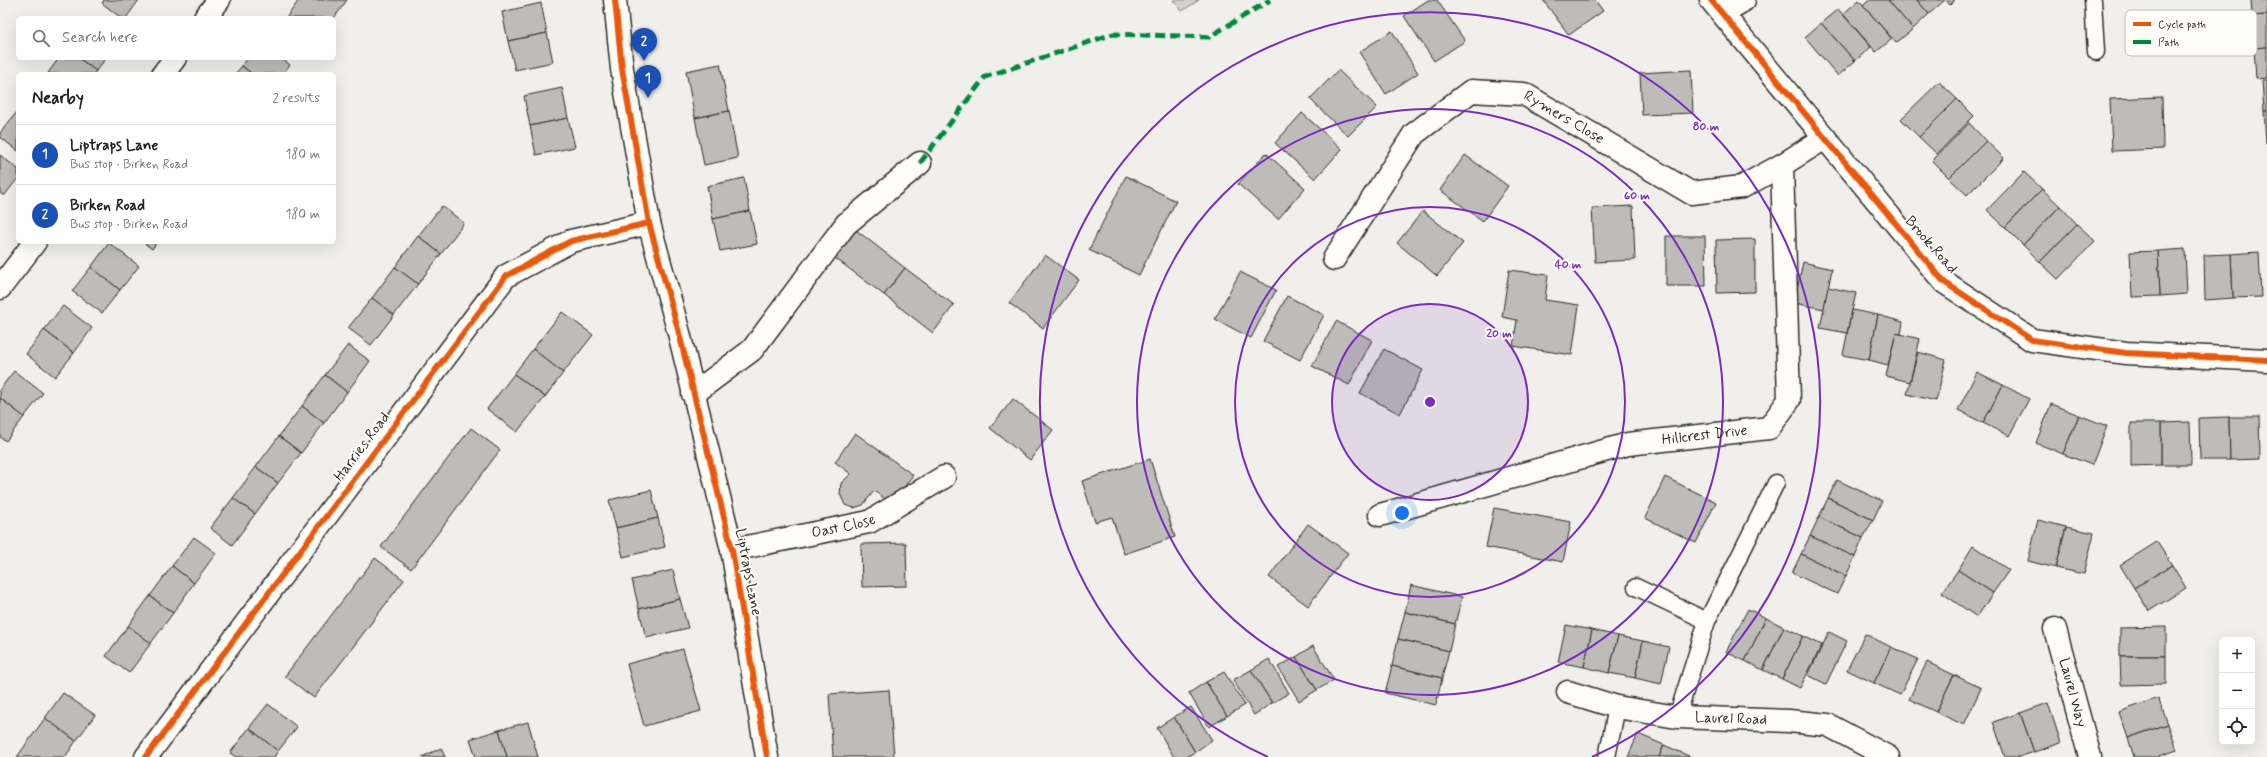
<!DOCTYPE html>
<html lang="en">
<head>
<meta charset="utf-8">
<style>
	:root { --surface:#fff; --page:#f6f6f6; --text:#222; --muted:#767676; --line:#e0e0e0; --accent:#2b2b2b }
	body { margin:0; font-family:Mynerve,sans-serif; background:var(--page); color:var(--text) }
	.controls { position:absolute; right:12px; bottom:12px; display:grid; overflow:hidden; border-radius:6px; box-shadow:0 4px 16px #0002 }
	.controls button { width:36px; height:36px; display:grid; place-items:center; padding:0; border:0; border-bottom:1px solid var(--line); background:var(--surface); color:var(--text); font:20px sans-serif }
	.you { position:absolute; left:1402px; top:513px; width:14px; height:14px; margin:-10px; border:3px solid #fff; border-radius:50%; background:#1a73e8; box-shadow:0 0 0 6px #1a73e833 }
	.badge { display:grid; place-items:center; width:26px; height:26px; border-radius:50%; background:var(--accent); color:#fff; font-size:13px; font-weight:700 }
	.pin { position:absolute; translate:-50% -33px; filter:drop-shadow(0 1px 2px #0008) }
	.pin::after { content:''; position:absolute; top:21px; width:14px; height:12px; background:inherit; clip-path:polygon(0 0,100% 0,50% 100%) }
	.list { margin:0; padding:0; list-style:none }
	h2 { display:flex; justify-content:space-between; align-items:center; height:52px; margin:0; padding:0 16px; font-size:17px }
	h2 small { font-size:13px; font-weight:400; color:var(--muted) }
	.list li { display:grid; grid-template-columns:26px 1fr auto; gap:12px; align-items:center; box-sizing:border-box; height:60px; padding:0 16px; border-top:1px solid var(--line) }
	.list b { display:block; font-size:15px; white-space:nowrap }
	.list p { margin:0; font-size:13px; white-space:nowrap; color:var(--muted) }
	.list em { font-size:13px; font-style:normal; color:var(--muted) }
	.icon { flex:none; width:22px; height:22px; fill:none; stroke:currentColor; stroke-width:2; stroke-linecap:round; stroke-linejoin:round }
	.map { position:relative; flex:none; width:2267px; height:757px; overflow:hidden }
	.search { position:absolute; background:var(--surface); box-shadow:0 4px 16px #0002; left:16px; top:16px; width:320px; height:44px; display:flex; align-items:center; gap:10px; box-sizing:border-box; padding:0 14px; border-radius:6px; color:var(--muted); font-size:15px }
	.panel { position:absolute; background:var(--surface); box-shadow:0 4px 16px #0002; left:16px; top:72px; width:320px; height:172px; border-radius:6px }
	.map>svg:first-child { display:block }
</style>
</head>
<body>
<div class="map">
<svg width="2267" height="757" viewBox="0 0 2267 757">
	<rect width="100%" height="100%" fill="#f0efeb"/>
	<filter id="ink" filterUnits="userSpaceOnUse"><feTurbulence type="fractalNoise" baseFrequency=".025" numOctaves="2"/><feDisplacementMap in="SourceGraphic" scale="8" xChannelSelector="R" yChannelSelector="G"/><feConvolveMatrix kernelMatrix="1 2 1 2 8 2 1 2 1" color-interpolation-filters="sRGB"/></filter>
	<g filter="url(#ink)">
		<path fill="#d3d2cf" stroke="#7f7e7d" d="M1173 0H1199L1182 11Z"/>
		<g fill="#bdbcb8" stroke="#2b2b2b">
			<path d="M104 0H139L126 18H121L102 3Z"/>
			<path d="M299 0H347L334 18H286Z"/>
			<path d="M1428 0H1437L1465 41 1434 61 1404 16Z"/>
			<path d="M1595 0 1603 11 1569 35 1543 0Z"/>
			<path d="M1859 0 1892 39 1876 52 1843 14Z"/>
			<path d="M1868 0H1888L1913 29 1896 43 1863 5Z"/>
			<path d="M1888 0H1917L1929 14 1913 29Z"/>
			<path d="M1917 0H1945L1929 14Z"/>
			<path d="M1946 0H1955L1950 5Z"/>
			<path d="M2251 0H2267V15L2252 16Z"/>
			<path d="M541 3 547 33 508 41 502 12Z"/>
			<path d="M1838 9 1871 47 1855 61 1821 23Z"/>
			<path d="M2267 15V47L2254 48 2252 16Z"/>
			<path d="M1821 23 1855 61 1838 76 1805 37Z"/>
			<path d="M1392 31 1418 73 1386 94 1359 52Z"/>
			<path d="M547 33 553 62 515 70 508 41Z"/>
			<path d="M2267 47V78L2256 79 2254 48Z"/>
			<path d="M59 58H79L96 71 94 74H50L48 73Z"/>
			<path d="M79 58H106L96 71Z"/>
			<path d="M248 58H281L290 65 282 74H252L242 66Z"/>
			<path d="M720 64 729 111 695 118 686 71Z"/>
			<path d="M242 66 252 74H235Z"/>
			<path d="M1338 70 1377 107 1348 136 1310 99Z"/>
			<path d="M1691 70 1693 113 1642 115 1640 73Z"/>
			<path d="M2262 80H2267V111H2264Z"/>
			<path d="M1939 82 1957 99 1919 137 1901 119Z"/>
			<path d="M562 88 568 118 530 126 524 96Z"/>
			<path d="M2162 97 2163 149 2112 151 2110 99Z"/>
			<path d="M1957 99 1974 116 1937 154 1919 137Z"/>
			<path d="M729 111 738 158 704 165 695 118Z"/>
			<path d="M2264 111H2267V143H2266Z"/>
			<path d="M17 112 18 113V151L0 137V133Z"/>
			<path d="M1302 113 1342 149 1315 179 1275 143Z"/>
			<path d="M568 118 575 147 536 155 530 126Z"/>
			<path d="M1969 123 1986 141 1949 178 1932 161Z"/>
			<path d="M1986 141 2004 158 1967 195 1949 178Z"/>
			<path d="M1266 153 1305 188 1278 219 1238 184Z"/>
			<path d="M0 155 18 169V178L4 196 0 193Z"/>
			<path d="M1465 155 1508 186 1483 221 1440 190Z"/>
			<path d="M2024 172 2042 189 2005 227 1987 210Z"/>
			<path d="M1126 176 1176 201 1139 275 1089 250Z"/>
			<path d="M744 178 750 211 713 219 707 186Z"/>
			<path d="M2042 189 2060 206 2023 245 2005 227Z"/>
			<path d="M442 206 464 223 441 254 418 236Z"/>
			<path d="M1633 206 1635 260 1595 262 1592 208Z"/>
			<path d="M2060 206 2077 224 2040 262 2023 245Z"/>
			<path d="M750 211 757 244 720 251 713 219Z"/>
			<path d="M1423 211 1463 243 1437 276 1397 243Z"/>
			<path d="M2077 224 2095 241 2058 279 2040 262Z"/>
			<path d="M856 230 905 268 884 295 835 258Z"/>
			<path d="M418 236 441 254 418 284 395 267Z"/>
			<path d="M1666 236H1705L1706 286H1666Z"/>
			<path d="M1755 239V292L1717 293 1716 240Z"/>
			<path d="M143 242H157L152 249Z"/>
			<path d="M109 243 139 266 120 290 91 267Z"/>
			<path d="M2185 249 2187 294 2160 296 2158 251Z"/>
			<path d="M2158 251 2160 296 2132 297 2130 252Z"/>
			<path d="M2259 252 2261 297 2233 298 2231 254Z"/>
			<path d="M2231 254 2233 298 2205 300 2204 255Z"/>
			<path d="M1045 255 1079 280 1043 328 1009 303Z"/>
			<path d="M1803 262 1832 269 1824 309 1794 303Z"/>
			<path d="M91 267 120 290 102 313 72 291Z"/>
			<path d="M395 267 418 284 394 315 372 298Z"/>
			<path d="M905 268 954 305 933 333 884 295Z"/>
			<path d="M1509 270 1548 275 1545 300 1579 305 1572 355 1513 346 1517 320 1502 317Z"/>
			<path d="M1240 272 1276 290 1251 338 1215 319Z"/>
			<path d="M1828 287 1856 293 1847 333 1820 328Z"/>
			<path d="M1287 296 1324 315 1300 360 1263 341Z"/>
			<path d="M372 298 394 315 371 345 348 328Z"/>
			<path d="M63 306 92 328 74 353 44 330Z"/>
			<path d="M1852 310 1878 315 1869 360 1843 355Z"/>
			<path d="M562 312 593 335 563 373 533 349Z"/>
			<path d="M1878 315 1903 322 1901 334 1896 333 1888 365 1869 360Z"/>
			<path d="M1336 321 1372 340 1349 385 1312 366Z"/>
			<path d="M44 330 74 353 55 377 26 354Z"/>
			<path d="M1896 333 1920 339 1910 382 1886 376Z"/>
			<path d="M348 345 370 361 347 392 325 375Z"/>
			<path d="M533 349 563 373 545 397 514 374Z"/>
			<path d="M1384 349 1423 370 1400 414 1360 393Z"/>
			<path d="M1918 352 1946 360 1936 401 1907 394Z"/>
			<path d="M14 371 43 393 24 417 0 398V389Z"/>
			<path d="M1977 372 2003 385 1983 423 1958 410Z"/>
			<path d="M514 374 545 397 517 432 487 409Z"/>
			<path d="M325 375 347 392 324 423 302 406Z"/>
			<path d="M2003 385 2029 399 2009 436 1983 423Z"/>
			<path d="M0 398 24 417 6 441 0 437Z"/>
			<path d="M1013 399 1053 430 1030 460 990 428Z"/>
			<path d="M2051 404 2079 415 2063 454 2036 443Z"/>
			<path d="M302 406 324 423 301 453 279 436Z"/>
			<path d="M2079 415 2107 426 2092 465 2063 454Z"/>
			<path d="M2229 417 2230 460H2200L2199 418Z"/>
			<path d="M2229 417H2259L2260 459 2230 460Z"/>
			<path d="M2190 422 2191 465H2161V423Z"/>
			<path d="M2131 423H2161V465L2131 466Z"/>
			<path d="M471 428 500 450 411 569 381 547Z"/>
			<path d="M855 433 913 475 892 504 874 491 863 505 854 508 845 505 840 494 841 483 851 474 835 462Z"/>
			<path d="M279 436 301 453 278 483 256 467Z"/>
			<path d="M1150 459 1175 537 1124 554 1112 517 1095 522 1082 481Z"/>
			<path d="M256 467 278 483 255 514 233 498Z"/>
			<path d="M1665 477 1716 502 1696 543 1645 518Z"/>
			<path d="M1837 480 1882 501 1873 520 1828 498Z"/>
			<path d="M651 490 658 518 616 528 609 500Z"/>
			<path d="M233 498 255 514 232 545 210 528Z"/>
			<path d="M1828 498 1873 520 1863 538 1819 517Z"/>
			<path d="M1494 508 1571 522 1563 562 1486 547Z"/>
			<path d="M1819 517 1863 538 1855 557 1810 536Z"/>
			<path d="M658 518 665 547 623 557 616 528Z"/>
			<path d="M2038 520 2066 527 2056 568 2028 561Z"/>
			<path d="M1308 524 1348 553 1308 606 1269 577Z"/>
			<path d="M2066 527 2094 533 2084 574 2056 568Z"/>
			<path d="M1810 536 1855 557 1846 576 1801 554Z"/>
			<path d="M194 537 216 553 194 583 172 566Z"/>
			<path d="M2157 542 2172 565 2134 588 2120 565Z"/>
			<path d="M906 543 907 586 862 587 861 544Z"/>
			<path d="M1973 546 2009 570 1993 593 1958 570Z"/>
			<path d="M1801 554 1846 576 1837 594 1792 573Z"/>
			<path d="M375 558 404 580 314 698 285 676Z"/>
			<path d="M2172 565 2186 588 2149 611 2134 588Z"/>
			<path d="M172 566 194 583 173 613 150 596Z"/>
			<path d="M673 570 680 599 639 609 632 580Z"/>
			<path d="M1958 570 1993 593 1977 617 1942 593Z"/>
			<path d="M1411 585 1462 597 1455 624 1405 612Z"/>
			<path d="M150 596 173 613 151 643 128 626Z"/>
			<path d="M680 599 688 628 646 638 639 609Z"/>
			<path d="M1748 609 1766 618 1745 661 1726 652Z"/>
			<path d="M1405 612 1455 624 1449 651 1398 639Z"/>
			<path d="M1766 618 1784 627 1763 670 1745 661Z"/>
			<path d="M1566 625 1592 630 1584 667 1558 662Z"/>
			<path d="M128 626 151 643 129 673 106 656Z"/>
			<path d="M1784 627 1803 636 1782 679 1763 670Z"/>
			<path d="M2166 627V656H2120V628Z"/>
			<path d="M1592 630 1618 636 1609 673 1584 667Z"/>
			<path d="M1829 632 1847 641 1826 684 1808 675Z"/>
			<path d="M1865 634 1891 647 1874 683 1847 670Z"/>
			<path d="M1618 636 1643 641 1635 678 1609 673Z"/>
			<path d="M1803 636 1822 645 1800 688 1782 679Z"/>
			<path d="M1398 639 1449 651 1442 678 1392 666Z"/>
			<path d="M1643 641 1669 647 1661 684 1635 678Z"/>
			<path d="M1313 646 1334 680 1317 690 1296 657Z"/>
			<path d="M1891 647 1918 659 1900 695 1874 683Z"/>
			<path d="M683 649 701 711 644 726 627 664Z"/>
			<path d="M2120 656H2166V684L2121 685Z"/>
			<path d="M1296 657 1317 690 1299 701 1278 667Z"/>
			<path d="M1269 659 1289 693 1272 703 1251 670Z"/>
			<path d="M1927 662 1954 675 1936 712 1909 699Z"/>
			<path d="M1392 666 1442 678 1436 705 1385 693Z"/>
			<path d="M1251 670 1272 703 1254 715 1233 680Z"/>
			<path d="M1224 672 1245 705 1227 716 1206 682Z"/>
			<path d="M1954 675 1981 688 1964 725 1936 712Z"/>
			<path d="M1206 682 1227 716 1209 727 1189 693Z"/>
			<path d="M889 690 894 757H833L829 694Z"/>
			<path d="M63 693 95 715 76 741 45 718Z"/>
			<path d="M2158 698 2168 724 2128 738 2119 712Z"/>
			<path d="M2048 703 2061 743 2034 752 2020 713Z"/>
			<path d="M268 704 297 727 278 751 249 728Z"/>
			<path d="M1191 707 1212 740 1195 752 1174 717Z"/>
			<path d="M2020 713 2034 752 2019 757H2005L1993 722Z"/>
			<path d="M1174 717 1195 752 1186 757H1174L1157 728Z"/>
			<path d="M45 718 76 741 65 757H17Z"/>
			<path d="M528 722 538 757H507L499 730Z"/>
			<path d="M2168 724 2177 750 2157 757H2134L2128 738Z"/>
			<path d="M249 728 278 751 274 757H236L230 753Z"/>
			<path d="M499 730 507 757H476L470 739Z"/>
			<path d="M1638 734 1664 745 1659 757H1628Z"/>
			<path d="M1664 745 1689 756V757H1659Z"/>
			<path d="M441 748 445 757H422Z"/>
		</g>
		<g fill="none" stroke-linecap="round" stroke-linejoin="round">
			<g stroke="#2b2b2b" stroke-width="19">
				<g id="lane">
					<path d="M2093 0 2096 52"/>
					<path d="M1636 587 1707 621"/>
					<path d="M1677 717 1707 621 1776 483"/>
					<path d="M1607 757 1617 707"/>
				</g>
			</g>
			<g stroke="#2b2b2b" stroke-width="25">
				<g id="street">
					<path d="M1711 0 1944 282 2032 340 2126 353 2267 360"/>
					<path d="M1723 13 1744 0"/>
					<path d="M205 18 219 0"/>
					<path d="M163 74 175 58"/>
					<path id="s1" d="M1334 259 1414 134 1471 91 1524 94 1691 193 1742 187 1782 165 1825 138"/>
					<path d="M0 288 35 242"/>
					<path d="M693 394 752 350 846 224 920 163"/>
					<path id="s2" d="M1380 515 1628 444 1769 428 1789 400 1782 165"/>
					<path id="s3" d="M732 550 869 522 944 477"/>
					<path id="s4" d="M2055 629 2090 757"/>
					<path id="s5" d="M1568 692 1617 707 1677 717 1789 721 1828 725 1888 757"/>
					<path d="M146 757 506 276 571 241 649 223"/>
				</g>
			</g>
			<g stroke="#2b2b2b" stroke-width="25">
				<path id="secondary" d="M615 0 622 69 649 223 679 333 732 550 767 757"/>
			</g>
			<use href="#lane" stroke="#fdfcf7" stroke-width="16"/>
			<use href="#street" stroke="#fdfcf7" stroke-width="22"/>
			<use href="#secondary" stroke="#fdfcf7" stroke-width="22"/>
			<path stroke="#00873e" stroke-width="5" stroke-dasharray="10 5" stroke-linecap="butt" d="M920 163 985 77 1113 34 1209 37 1270 0"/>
			<g stroke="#fdfcf7" stroke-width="8">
				<g id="cycleway">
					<path d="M615 0 622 69 649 223 679 333 732 550 767 757"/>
					<path d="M1711 0 1944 282 2032 340 2126 353 2267 360"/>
					<path d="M146 757 506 276 571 241 649 223"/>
				</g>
			</g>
			<use href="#cycleway" stroke="#e8590c" stroke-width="6"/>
		</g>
	</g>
	<circle cx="1430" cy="402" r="98" fill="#7b2cbf" fill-opacity=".12"/>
	<g fill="none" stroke="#7b2cbf" stroke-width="2">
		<circle cx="1430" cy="402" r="98"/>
		<circle cx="1430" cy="402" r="195"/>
		<circle cx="1430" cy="402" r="293"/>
		<path d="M1268 757A390 390 0 1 1 1592 757"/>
	</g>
	<g text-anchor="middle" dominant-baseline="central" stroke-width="4" stroke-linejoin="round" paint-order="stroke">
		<g font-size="15" fill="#2b2b2b" stroke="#fdfcf7">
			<text stroke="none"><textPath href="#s1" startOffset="319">Rymers Close</textPath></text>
			<text transform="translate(1931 245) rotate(49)">Brook Road</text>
			<text stroke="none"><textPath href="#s2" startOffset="335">Hillcrest Drive</textPath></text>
			<text transform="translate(362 447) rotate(-53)">Harries Road</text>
			<text stroke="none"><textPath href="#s3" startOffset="114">Oast Close</textPath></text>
			<text transform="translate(748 572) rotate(79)">Liptraps Lane</text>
			<text stroke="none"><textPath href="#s4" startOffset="66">Laurel Way</textPath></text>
			<text stroke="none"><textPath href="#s5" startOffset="166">Laurel Road</textPath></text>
		</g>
	</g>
	<rect x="2125" y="10" width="132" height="46" rx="6" fill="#fdfcf7" stroke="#bebdba" stroke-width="1"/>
	<rect x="2133" y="22" width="18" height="4" fill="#e8590c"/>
	<rect x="2133" y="40" width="18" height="4" fill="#00873e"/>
	<g font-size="11" fill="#2b2b2b">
		<text x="2158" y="28">Cycle path</text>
		<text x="2158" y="46">Path</text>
	</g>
	<circle cx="1430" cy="402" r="6" fill="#7b2cbf" stroke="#fdfcf7" stroke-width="2"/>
	<g font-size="12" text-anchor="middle" font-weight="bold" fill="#7b2cbf" stroke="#fdfcf7" stroke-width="4" stroke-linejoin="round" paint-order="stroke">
		<text x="1706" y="130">80 m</text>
		<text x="1637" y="199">60 m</text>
		<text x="1568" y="268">40 m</text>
		<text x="1499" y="337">20 m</text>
	</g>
</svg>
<div class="controls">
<button>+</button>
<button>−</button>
<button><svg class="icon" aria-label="locate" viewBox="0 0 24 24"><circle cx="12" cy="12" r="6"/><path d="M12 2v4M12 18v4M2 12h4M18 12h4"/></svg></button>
</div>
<div class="you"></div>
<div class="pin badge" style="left:648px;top:98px;background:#1a4fb4">1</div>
<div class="pin badge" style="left:644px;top:61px;background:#1a4fb4">2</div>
<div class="search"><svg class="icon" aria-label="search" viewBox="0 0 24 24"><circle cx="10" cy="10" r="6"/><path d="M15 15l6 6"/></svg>Search here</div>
<section class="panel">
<h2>Nearby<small>2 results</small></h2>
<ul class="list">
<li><span class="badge" style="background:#1a4fb4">1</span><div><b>Liptraps Lane</b><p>Bus stop · Birken Road</p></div><em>180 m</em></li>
<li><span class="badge" style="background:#1a4fb4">2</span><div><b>Birken Road</b><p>Bus stop · Birken Road</p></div><em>180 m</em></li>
</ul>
</section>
</div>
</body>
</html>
